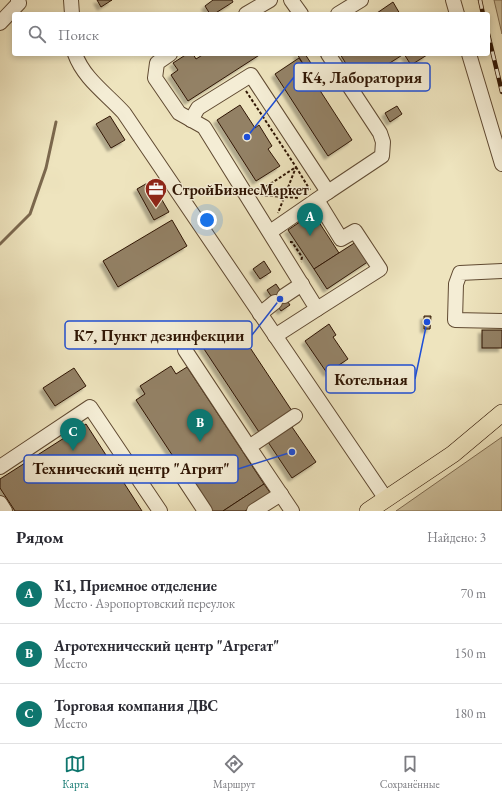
<!DOCTYPE html>
<html lang="ru">
<head>
<meta charset="utf-8">
<style>
	:root { --surface:#fff; --page:#f7f7f7; --text:#2b2b33; --muted:#7c7c81; --line:#e1e1e2; --accent:#0f766e }
	body { margin:0; font-family:"EB Garamond",serif; background:var(--page); color:var(--text) }
	.you { position:absolute; left:207px; top:220px; width:14px; height:14px; margin:-10px; border:3px solid #fff; border-radius:50%; background:#1a73e8; box-shadow:0 0 0 6px #1a73e833 }
	.badge { display:grid; place-items:center; width:26px; height:26px; border-radius:50%; background:var(--accent); color:#fff; font-size:13px; font-weight:700 }
	.pin { position:absolute; translate:-50% -33px; filter:drop-shadow(0 1px 2px #0008) }
	.pin::after { content:''; position:absolute; top:21px; width:14px; height:12px; background:inherit; clip-path:polygon(0 0,100% 0,50% 100%) }
	.list { margin:0; padding:0; list-style:none }
	h2 { display:flex; justify-content:space-between; align-items:center; height:52px; margin:0; padding:0 16px; font-size:17px }
	h2 small { font-size:13px; font-weight:400; color:var(--muted) }
	.list li { display:grid; grid-template-columns:26px 1fr auto; gap:12px; align-items:center; box-sizing:border-box; height:60px; padding:0 16px; border-top:1px solid var(--line) }
	.list b { display:block; font-size:15px; white-space:nowrap }
	.list p { margin:0; font-size:13px; white-space:nowrap; color:var(--muted) }
	.list em { font-size:13px; font-style:normal; color:var(--muted) }
	.icon { flex:none; width:22px; height:22px; fill:none; stroke:currentColor; stroke-width:2; stroke-linecap:round; stroke-linejoin:round }
	.map { position:relative; flex:none; width:502px; height:511px; overflow:hidden }
	.search { position:absolute; background:var(--surface); box-shadow:0 2px 6px #0003; left:12px; right:12px; top:12px; height:44px; display:flex; align-items:center; gap:10px; box-sizing:border-box; padding:0 14px; border-radius:4px; color:var(--muted); font-size:15px }
	.sheet { height:232px; background:var(--surface) }
	nav { display:flex; justify-content:space-around; align-items:center; box-sizing:border-box; height:56px; border-top:1px solid var(--line); background:var(--surface); font-size:11px; color:var(--muted) }
	nav a { display:grid; justify-items:center; gap:2px }
	nav .on { color:var(--accent) }
	.map>svg:first-child { display:block }
</style>
</head>
<body>
<div class="map">
<svg width="502" height="511" viewBox="0 0 502 511">
	<defs>
		<filter id="shadow"><feDropShadow dx="-3.5" dy="3.5" stdDeviation="1" flood-color="#0004"/></filter>
	</defs>
	<rect width="100%" height="100%" fill="#eee4be"/>
	<filter id="stains"><feTurbulence type="fractalNoise" baseFrequency=".005" numOctaves="4"/><feColorMatrix values="0 0 0 0 .2 0 0 0 0 .09 0 0 0 0 .02 0 0 0 .5 -.17"/></filter>
	<radialGradient id="worn" r=".72"><stop offset=".6" stop-color="#630" stop-opacity="0"/><stop offset="1" stop-color="#630" stop-opacity=".3"/></radialGradient>
	<g fill="#cec19e" stroke="#7f6c51">
		<path d="M494 0H502V34Z"/>
		<path d="M502 437V511H396Z"/>
	</g>
	<g fill="none" stroke-linecap="round" stroke-linejoin="round">
		<path stroke="#7b684e" stroke-width="3" d="M0 244 30 214 46 168 56 122"/>
	</g>
	<g fill="#938165" stroke="#301604" filter="url(#shadow)">
		<path d="M97 0H112L101 7Z"/>
		<path d="M213 0H232L233 2 214 14H210L205 6Z"/>
		<path d="M393 2 400 14H378L377 13Z"/>
		<path d="M187 54H193L196 59 204 54H261L188 101 171 75 178 70 173 63Z"/>
		<path d="M297 54H305L318 74 312 78Z"/>
		<path d="M340 54H426L427 55 411 65 404 54 358 83Z"/>
		<path d="M299 58 352 140 328 156 275 74Z"/>
		<path d="M240 105 255 128 259 125 272 146 268 149 280 166 256 181 217 120Z"/>
		<path d="M397 106 402 114 390 122 385 113Z"/>
		<path d="M110 116 125 140 111 148 96 124Z"/>
		<path d="M151 181 169 212 154 220 137 189Z"/>
		<path d="M313 213 339 253 314 269 288 230Z"/>
		<path d="M172 220 187 246 118 287 103 261Z"/>
		<path d="M359 240 372 259 327 289 314 269Z"/>
		<path d="M264 261 271 272 260 279 253 269Z"/>
		<path d="M276 284 290 305 281 311 267 290Z"/>
		<path d="M424 316H431L430 329H424Z"/>
		<path d="M329 324 336 335 333 337 348 359 327 373 305 341Z"/>
		<path d="M235 325 294 414 261 435 202 346Z"/>
		<rect x="482" y="330" width="20" height="18"/>
		<path d="M171 366 176 374 187 367 264 484 223 511H209L136 400 145 394 140 386Z"/>
		<path d="M74 368 86 386 55 406 43 388Z"/>
		<path d="M86 424 142 511H15L0 488V479Z"/>
		<path d="M292 427 316 462 292 478 268 442Z"/>
		<path d="M264 484 271 494 245 511H223Z"/>
	</g>
	<g fill="none" stroke-linecap="round" stroke-linejoin="round">
		<g stroke="#604a32" stroke-width="16">
			<g id="minor">
				<path d="M71 0 72 14"/>
				<path d="M291 0 301 14"/>
				<path d="M453 0 457 14"/>
				<path d="M246 14 270 0"/>
				<path d="M338 14 361 0"/>
				<path d="M0 23 19 3 18 0"/>
				<path d="M75 54C84 79 107 94 124 113L386 499"/>
				<path d="M170 54 157 63 155 78 179 113 204 127 317 309 275 336"/>
				<path d="M469 54 502 164"/>
				<path d="M191 120 198 108 251 75 328 192 270 232"/>
				<path d="M328 192 382 156 383 142 380 133 328 54"/>
				<path d="M317 200 341 239 355 231 380 269 317 309"/>
				<path d="M284 296 302 284"/>
				<path d="M260 314 275 302"/>
				<path d="M502 321 455 320 456 284 460 273 502 271"/>
				<path d="M185 350 249 447"/>
				<path d="M0 467 90 407 160 511"/>
				<path d="M180 473 205 511"/>
				<path d="M0 503 5 511"/>
				<path d="M254 511 281 494"/>
				<path d="M292 511 249 447 295 416"/>
			</g>
		</g>
		<g stroke="#301604" stroke-width="18">
			<path id="major" d="M368 511 453 454 502 413"/>
		</g>
		<g stroke="#301604" stroke-width="2" stroke-dasharray="3 2" stroke-linecap="butt">
			<path d="M246 91 296 167 278 213"/>
			<path d="M296 167 310 190"/>
			<path d="M258 192 296 167"/>
			<path d="M260 195 298 198"/>
			<path d="M290 242H292L302 257 301 262"/>
		</g>
		<use href="#minor" stroke="#f4edd5" stroke-width="14"/>
		<use href="#major" stroke="#eee4be" stroke-width="17"/>
		<g stroke="#301604" stroke-width="4.5">
			<g id="rail">
				<path d="M480 0 483 14"/>
				<path d="M488 34 502 92"/>
			</g>
		</g>
		<use href="#rail" stroke="#f4edd5" stroke-width="3" stroke-dasharray="9" stroke-linecap="butt"/>
	</g>
	<defs>
		<g id="office-pin" transform="scale(1.15)"><path d="M0 17L-7.5 6A9.5 9.5 0 1 1 7.5 6Z" fill="#8f2418" stroke="#f4edd5"/><path d="M-6-3h4V-5.5h4V-3h4V5H-6ZM-1-4.5V-3h2v-1.5ZM-6 0V1H6V0Z" fill="#fff"/></g>
	</defs>
	<g fill-rule="evenodd">
		<use href="#office-pin" x="156" y="189"/>
	</g>
	<g text-anchor="middle" dominant-baseline="central" stroke-width="3" stroke-linejoin="round" paint-order="stroke">
		<g font-size="15" font-weight="bold" fill="#301604" stroke="#f4edd5" text-anchor="start">
			<text x="172" y="189">СтройБизнесМаркет</text>
		</g>
	</g>
	<path fill="none" stroke="#1d4ed8" stroke-width="1.5" d="M247 137L294 77M280 299L252 335M427 322L415 379M292 452L238 469"/>
	<g fill="#1d4ed8" stroke="#f4edd5" stroke-width="1.5">
		<circle cx="247" cy="137" r="4"/>
		<circle cx="280" cy="299" r="4"/>
		<circle cx="427" cy="322" r="4"/>
		<circle cx="292" cy="452" r="4"/>
	</g>
	<g fill="#f4edd5" stroke="#1d4ed8" stroke-width="1.5">
		<rect x="294" y="63" width="136" height="28" rx="4"/>
		<rect x="65" y="321" width="187" height="28" rx="4"/>
		<rect x="326" y="365" width="89" height="28" rx="4"/>
		<rect x="24" y="455" width="214" height="28" rx="4"/>
	</g>
	<g font-size="16" text-anchor="middle" font-weight="bold" fill="#301604">
		<text x="362" y="83">К4, Лаборатория</text>
		<text x="159" y="341">К7, Пункт дезинфекции</text>
		<text x="371" y="385">Котельная</text>
		<text x="131" y="474">Технический центр "Агрит"</text>
	</g>
	<rect width="100%" height="100%" filter="url(#stains)"/>
	<rect width="100%" height="100%" fill="url(#worn)"/>
</svg>
<div class="you"></div>
<div class="pin badge" style="left:310px;top:236px">A</div>
<div class="pin badge" style="left:200px;top:442px">B</div>
<div class="pin badge" style="left:73px;top:451px">C</div>
<div class="search"><svg class="icon" aria-label="search" viewBox="0 0 24 24"><circle cx="10" cy="10" r="6"/><path d="M15 15l6 6"/></svg>Поиск</div>
</div>
<section class="sheet">
<h2>Рядом<small>Найдено: 3</small></h2>
<ul class="list">
<li><span class="badge">A</span><div><b>К1, Приемное отделение</b><p>Место · Аэропортовский переулок</p></div><em>70 m</em></li>
<li><span class="badge">B</span><div><b>Агротехнический центр &quot;Агрегат&quot;</b><p>Место</p></div><em>150 m</em></li>
<li><span class="badge">C</span><div><b>Торговая компания ДВС</b><p>Место</p></div><em>180 m</em></li>
</ul>
</section>
<nav>
<a class="on"><svg class="icon" aria-label="map" viewBox="0 0 24 24"><path d="M3 6l6-2 6 2 6-2v14l-6 2-6-2-6 2zM9 4v14M15 6v14"/></svg>Карта</a>
<a><svg class="icon" aria-label="directions" viewBox="0 0 24 24"><path d="M12 3l9 9-9 9-9-9zM9 14v-3h6M13 9l2 2-2 2"/></svg>Маршрут</a>
<a><svg class="icon" aria-label="saved" viewBox="0 0 24 24"><path d="M7 4h10v16l-5-4-5 4z"/></svg>Сохранённые</a>
</nav>
</body>
</html>
